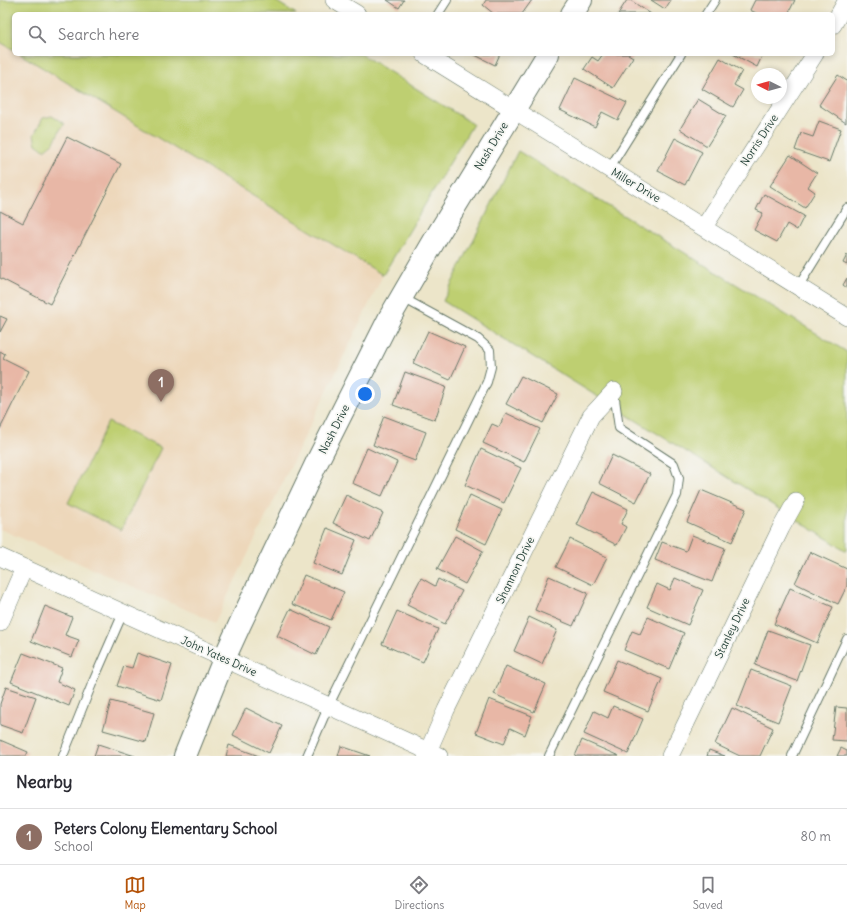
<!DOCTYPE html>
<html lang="en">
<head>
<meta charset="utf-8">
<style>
	:root { --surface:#fff; --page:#f7f7f7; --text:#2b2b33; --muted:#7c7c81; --line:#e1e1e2; --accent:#b45309 }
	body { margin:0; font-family:Delius,sans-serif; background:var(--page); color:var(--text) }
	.compass { position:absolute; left:751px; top:68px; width:36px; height:36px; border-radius:50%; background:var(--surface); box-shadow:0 2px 6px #0003; rotate:276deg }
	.you { position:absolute; left:365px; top:394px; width:14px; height:14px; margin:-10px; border:3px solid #fff; border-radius:50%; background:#1a73e8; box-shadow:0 0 0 6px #1a73e833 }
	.badge { display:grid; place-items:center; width:26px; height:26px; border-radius:50%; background:var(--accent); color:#fff; font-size:13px; font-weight:700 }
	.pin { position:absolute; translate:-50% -33px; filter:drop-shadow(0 1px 2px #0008) }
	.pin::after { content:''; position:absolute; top:21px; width:14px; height:12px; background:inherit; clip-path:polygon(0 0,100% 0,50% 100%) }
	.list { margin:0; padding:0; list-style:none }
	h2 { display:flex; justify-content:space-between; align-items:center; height:52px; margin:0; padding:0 16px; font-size:17px }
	h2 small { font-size:13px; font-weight:400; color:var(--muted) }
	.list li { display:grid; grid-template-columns:26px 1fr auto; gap:12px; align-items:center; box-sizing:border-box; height:56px; padding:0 16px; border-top:1px solid var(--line) }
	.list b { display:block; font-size:15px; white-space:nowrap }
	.list p { margin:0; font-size:13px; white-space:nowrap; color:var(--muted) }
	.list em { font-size:13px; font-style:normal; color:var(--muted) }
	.icon { flex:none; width:22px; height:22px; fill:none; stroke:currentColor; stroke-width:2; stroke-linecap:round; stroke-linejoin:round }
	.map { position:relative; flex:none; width:847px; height:756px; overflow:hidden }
	.search { position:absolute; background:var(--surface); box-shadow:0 2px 6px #0003; left:12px; right:12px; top:12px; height:44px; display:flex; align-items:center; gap:10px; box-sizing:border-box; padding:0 14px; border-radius:6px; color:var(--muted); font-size:15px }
	.sheet { height:108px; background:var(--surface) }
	nav { display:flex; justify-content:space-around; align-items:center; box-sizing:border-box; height:56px; border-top:1px solid var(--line); background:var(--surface); font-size:11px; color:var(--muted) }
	nav a { display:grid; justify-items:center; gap:2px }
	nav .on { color:var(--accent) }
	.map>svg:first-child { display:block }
</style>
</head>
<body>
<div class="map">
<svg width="847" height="756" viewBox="0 0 847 756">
	<rect width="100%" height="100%" fill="#f6f6f2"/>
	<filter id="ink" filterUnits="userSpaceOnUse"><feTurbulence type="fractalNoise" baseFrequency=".025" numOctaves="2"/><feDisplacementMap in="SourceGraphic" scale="8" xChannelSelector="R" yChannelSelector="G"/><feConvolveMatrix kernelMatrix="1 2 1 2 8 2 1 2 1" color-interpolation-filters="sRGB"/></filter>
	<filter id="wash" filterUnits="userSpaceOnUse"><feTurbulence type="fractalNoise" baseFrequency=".012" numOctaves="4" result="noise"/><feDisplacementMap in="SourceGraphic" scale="16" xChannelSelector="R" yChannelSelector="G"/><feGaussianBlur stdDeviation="0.9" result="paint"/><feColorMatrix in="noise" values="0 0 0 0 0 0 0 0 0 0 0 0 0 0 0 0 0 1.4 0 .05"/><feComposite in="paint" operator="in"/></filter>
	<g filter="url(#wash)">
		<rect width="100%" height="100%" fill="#ece5c9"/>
		<path fill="#edd7ba" d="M0 42 14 50V54H20L383 275 215 622 0 529Z"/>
		<g fill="#becf71" stroke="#6e8652">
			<path d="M0 0H274L296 14H14V50L0 42Z"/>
			<path d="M20 54H361L473 124 383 275Z"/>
			<path d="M52 116 65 124 61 128 54 142 44 150 36 144 34 135 43 118Z"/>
			<path d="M518 151 847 352V551L443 301Z"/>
			<path d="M108 422 161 448 121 530 68 503Z"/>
		</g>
		<g id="blocks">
			<g fill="#e8b7a6">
				<path d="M387 0H404L399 8Z"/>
				<path d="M486 0H532L522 14H494L483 5Z"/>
				<path d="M627 0H630L651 14H618Z"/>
				<path d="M651 0H671L665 9Z"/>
				<path d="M755 0H795L788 14H758L750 10Z"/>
				<path d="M473 54H500L495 65Z"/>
				<path d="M603 54H628L633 57 613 88 584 69 592 57 598 61Z"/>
				<path d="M733 54H763L757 67Z"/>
				<path d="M720 58 742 71 734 85 743 90 733 107 702 89Z"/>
				<path d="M838 75 847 81 846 123 819 105Z"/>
				<path d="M575 78 627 103 618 120 602 112 595 127 560 110Z"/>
				<path d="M698 99 726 116 707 146 680 129Z"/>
				<path d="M819 121 841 129 829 162 795 150 801 133 813 137Z"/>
				<path d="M67 137 121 164 50 304 0 278V211L23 223Z"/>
				<path d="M675 138 702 152 685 185 658 171Z"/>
				<path d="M790 155 817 173 808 187 815 192 805 208 770 186Z"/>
				<path d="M764 194 804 216 797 230 787 224 777 242 754 230 763 213 756 210Z"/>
				<path d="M847 255V265L843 263Z"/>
				<path d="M847 278V288L843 285Z"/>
				<path d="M0 316 7 319 0 332Z"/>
				<path d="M428 331 465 347 450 380 413 363Z"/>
				<path d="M0 351 5 354 3 358 29 371 0 429Z"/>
				<path d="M405 372 446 387 435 420 393 405Z"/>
				<path d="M521 376 558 394 543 423 506 404Z"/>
				<path d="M506 413 540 429 524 462 483 443 492 424 499 427Z"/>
				<path d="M384 416 426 432 415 461 373 445Z"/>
				<path d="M367 448 397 462 382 496 352 483Z"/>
				<path d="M481 449 521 468 504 503 465 485Z"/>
				<path d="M612 455 650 474 636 502 599 483Z"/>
				<path d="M701 490 746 509 732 542 687 522Z"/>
				<path d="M593 492 628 509 621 524 626 527 617 545 577 525Z"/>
				<path d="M346 495 383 513 370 541 333 523Z"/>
				<path d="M470 495 502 510 486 544 455 529Z"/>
				<path d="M327 528 356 540 342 575 313 563Z"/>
				<path d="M692 535 725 548 712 582 655 560 662 542 686 551Z"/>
				<path d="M455 536 483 551 465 584 437 569Z"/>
				<path d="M570 539 607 557 593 585 556 567Z"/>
				<path d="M810 552 847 569V586L838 604 795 583Z"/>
				<path d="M304 575 344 592 331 620 292 604Z"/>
				<path d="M549 576 588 593 573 626 535 610Z"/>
				<path d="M421 578 435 586 438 579 462 591 445 624 407 605Z"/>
				<path d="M675 578 703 590 688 625 647 607 657 584 670 590Z"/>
				<path d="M790 588 833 607 817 643 774 624Z"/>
				<path d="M45 606 72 617 65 635 79 640 72 657 31 641Z"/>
				<path d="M290 609 329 627 316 655 277 636Z"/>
				<path d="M397 611 438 629 423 662 382 644Z"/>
				<path d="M529 617 557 630 542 664 514 651Z"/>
				<path d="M648 617 684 633 669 669 624 650 632 631 640 634Z"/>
				<path d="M768 630 810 645 797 681 755 665Z"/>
				<path d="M23 653 62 668 57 682 75 690 69 706 11 682Z"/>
				<path d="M137 653 172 665 161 700 117 686 124 666 132 668Z"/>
				<path d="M617 660 662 679 648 711 603 692Z"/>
				<path d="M506 666 546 684 534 712 494 694Z"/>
				<path d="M751 670 792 686 778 722 737 706Z"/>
				<path d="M6 687 36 697 23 733 0 725V704Z"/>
				<path d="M489 699 532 716 525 735 510 728 504 744 476 733Z"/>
				<path d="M111 701 154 713 146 742 103 730Z"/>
				<path d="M613 706 643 719 628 754 584 734 594 711 608 718Z"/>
				<path d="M836 707 847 708V741L832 740Z"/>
				<path d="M246 708 282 726 269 753 233 735Z"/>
				<path d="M732 708 773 728 760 756H740L715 744Z"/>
				<path d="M0 740 28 752 26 756H0Z"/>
				<path d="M582 740 619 756H575Z"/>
				<path d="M98 744 135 756H94Z"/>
				<path d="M229 745 259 756H226Z"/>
				<path d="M341 746 370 756H338Z"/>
				<path d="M841 748 847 751V756H837Z"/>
				<path d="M709 750 725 756H707Z"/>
			</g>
		</g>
	</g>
	<g filter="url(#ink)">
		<use href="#blocks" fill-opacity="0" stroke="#677868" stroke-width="1"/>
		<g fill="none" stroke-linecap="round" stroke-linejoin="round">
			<g stroke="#677868" stroke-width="10">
				<g id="lane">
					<path d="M438 14 447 0"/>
					<path d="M706 14 715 0"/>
					<path d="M609 169 681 54"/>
					<path d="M798 287 847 208"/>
					<path d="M63 756 92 684 123 613"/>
					<path d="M307 756 329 705 487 382 491 367 490 350 478 339 403 298"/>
					<path d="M549 756 677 495 679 478 674 464 619 428 614 392"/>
					<path d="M792 756 847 639"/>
				</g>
			</g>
			<g stroke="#677868" stroke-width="18">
				<g id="street">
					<path d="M334 0 357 14"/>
					<path d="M833 25 847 0"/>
					<path d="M424 54 847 317"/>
					<path d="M704 227 815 54"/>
					<path d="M0 557 439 756"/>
					<path d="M0 623 24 568"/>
					<path d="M426 756 446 710 591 416 614 391"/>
					<path d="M670 756 781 528 796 501"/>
				</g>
			</g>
			<g stroke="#677868" stroke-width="24">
				<g id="secondary">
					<path d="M572 14 581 0"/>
					<path d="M185 756 224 659 240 624 317 462 390 317 437 236 548 54"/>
				</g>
			</g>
			<use href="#lane" stroke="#fff" stroke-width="8"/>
			<use href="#street" stroke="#fff" stroke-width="17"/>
			<use href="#secondary" stroke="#fff" stroke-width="22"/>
		</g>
	</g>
	<g text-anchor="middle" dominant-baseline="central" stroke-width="3.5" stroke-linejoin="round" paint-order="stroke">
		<g font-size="11" fill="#1f3d34" stroke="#f6f6f2">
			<text transform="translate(759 140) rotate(-57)">Norris Drive</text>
			<text transform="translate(491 146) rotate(-59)">Nash Drive</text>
			<text transform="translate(636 185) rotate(31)">Miller Drive</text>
			<text transform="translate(334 429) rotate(-63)">Nash Drive</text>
			<text transform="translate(515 570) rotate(-64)">Shannon Drive</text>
			<text transform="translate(732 628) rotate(-64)">Stanley Drive</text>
			<text transform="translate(219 656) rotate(24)">John Yates Drive</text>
		</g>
	</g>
</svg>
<svg class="compass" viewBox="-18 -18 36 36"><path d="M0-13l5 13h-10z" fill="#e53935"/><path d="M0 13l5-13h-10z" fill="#7c7c81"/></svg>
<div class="you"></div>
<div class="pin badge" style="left:161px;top:402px;background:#8d6e63">1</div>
<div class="search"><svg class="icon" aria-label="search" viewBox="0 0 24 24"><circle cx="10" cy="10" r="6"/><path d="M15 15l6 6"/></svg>Search here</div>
</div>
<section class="sheet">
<h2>Nearby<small></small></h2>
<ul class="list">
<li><span class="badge" style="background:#8d6e63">1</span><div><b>Peters Colony Elementary School</b><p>School</p></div><em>80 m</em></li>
</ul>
</section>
<nav>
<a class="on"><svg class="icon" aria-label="map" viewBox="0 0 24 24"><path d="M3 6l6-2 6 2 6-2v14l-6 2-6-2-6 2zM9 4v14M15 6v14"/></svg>Map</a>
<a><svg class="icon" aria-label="directions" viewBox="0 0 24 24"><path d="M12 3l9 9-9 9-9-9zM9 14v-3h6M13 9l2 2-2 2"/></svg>Directions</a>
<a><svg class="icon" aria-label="saved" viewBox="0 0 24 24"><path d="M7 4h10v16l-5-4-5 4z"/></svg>Saved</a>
</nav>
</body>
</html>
